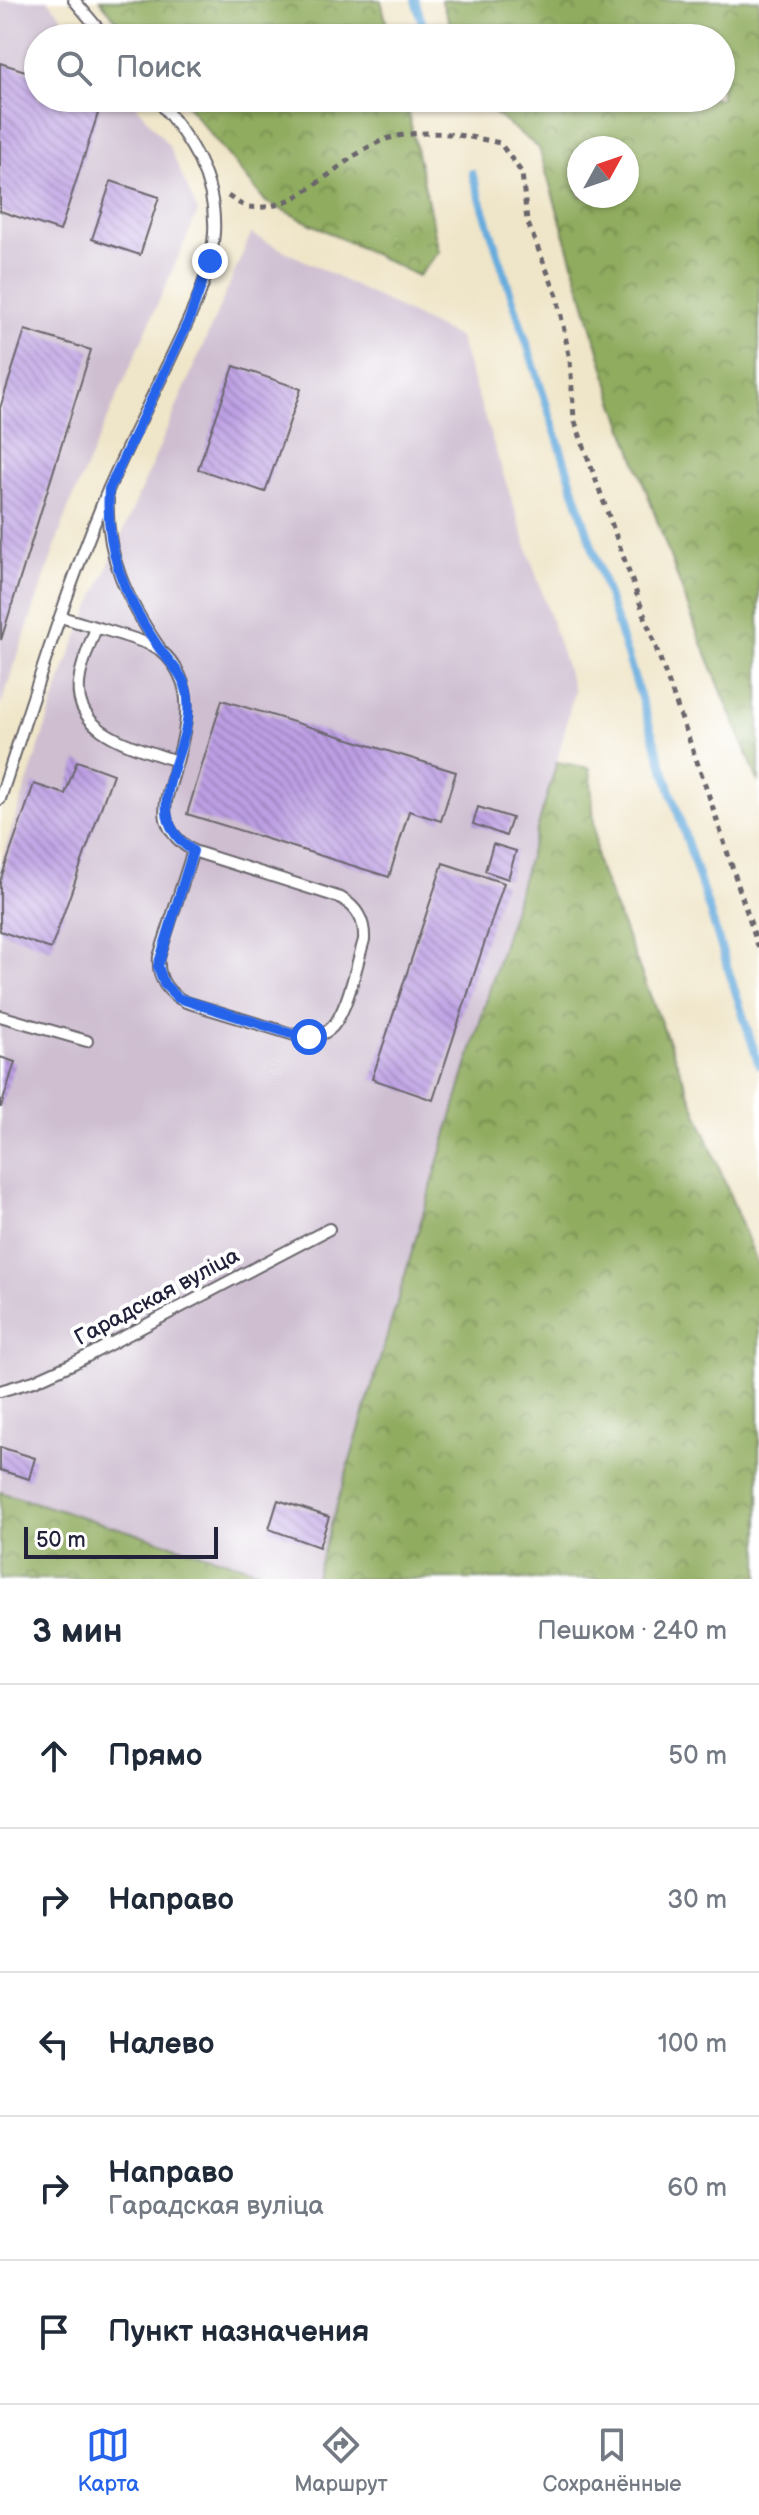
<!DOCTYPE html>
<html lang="ru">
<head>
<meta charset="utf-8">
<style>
	:root { --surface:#fff; --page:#f6f6f7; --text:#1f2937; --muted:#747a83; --line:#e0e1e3; --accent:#2563eb }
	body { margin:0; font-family:"Balsamiq Sans",sans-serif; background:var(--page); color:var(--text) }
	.compass { position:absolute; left:567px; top:136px; width:72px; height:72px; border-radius:50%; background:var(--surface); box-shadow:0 2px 6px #0004; rotate:50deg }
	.scale { position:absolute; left:24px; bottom:20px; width:194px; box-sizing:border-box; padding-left:8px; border:4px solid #22223b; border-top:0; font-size:22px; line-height:28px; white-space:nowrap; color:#22223b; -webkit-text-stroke:6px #fff; paint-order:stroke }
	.stop { position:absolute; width:24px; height:24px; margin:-18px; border:6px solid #2563eb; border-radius:50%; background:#fff }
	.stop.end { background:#2563eb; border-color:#fff; box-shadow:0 2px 8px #0008 }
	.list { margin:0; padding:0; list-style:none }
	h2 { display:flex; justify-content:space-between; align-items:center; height:104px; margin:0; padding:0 32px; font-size:34px }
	h2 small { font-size:26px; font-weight:400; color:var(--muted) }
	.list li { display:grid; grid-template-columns:52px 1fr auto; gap:24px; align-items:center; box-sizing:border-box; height:144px; padding:0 32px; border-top:2px solid var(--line) }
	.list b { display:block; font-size:30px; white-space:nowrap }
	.list p { margin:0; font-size:26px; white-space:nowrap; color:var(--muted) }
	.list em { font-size:26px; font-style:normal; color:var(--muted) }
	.icon { flex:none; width:44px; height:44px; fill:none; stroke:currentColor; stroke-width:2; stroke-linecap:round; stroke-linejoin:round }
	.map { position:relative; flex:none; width:759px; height:1579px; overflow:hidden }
	.search { position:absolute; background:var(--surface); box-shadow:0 2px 6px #0004; left:24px; right:24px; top:24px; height:88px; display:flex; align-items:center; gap:20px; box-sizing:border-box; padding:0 28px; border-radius:44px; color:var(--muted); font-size:30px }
	.sheet { height:824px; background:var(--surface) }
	nav { display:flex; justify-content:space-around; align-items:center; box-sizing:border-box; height:112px; border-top:2px solid var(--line); background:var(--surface); font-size:22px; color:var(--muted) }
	nav a { display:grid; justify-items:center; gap:4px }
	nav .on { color:var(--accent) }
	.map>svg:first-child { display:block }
</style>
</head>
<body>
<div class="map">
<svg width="759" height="1579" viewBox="0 0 759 1579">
	<defs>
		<pattern id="forest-crowns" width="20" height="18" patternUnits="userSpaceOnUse" patternTransform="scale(2)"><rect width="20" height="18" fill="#90ac5e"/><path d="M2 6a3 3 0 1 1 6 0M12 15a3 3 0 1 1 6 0" fill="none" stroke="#758c4f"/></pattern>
		<pattern id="building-back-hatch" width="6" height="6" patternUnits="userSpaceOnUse" patternTransform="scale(2)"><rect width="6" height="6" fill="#bc9ee3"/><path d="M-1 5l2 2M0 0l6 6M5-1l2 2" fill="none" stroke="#9880b9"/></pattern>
	</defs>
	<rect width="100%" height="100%" fill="#fff"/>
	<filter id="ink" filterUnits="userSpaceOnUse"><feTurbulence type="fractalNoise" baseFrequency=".0125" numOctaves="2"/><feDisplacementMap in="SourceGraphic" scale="16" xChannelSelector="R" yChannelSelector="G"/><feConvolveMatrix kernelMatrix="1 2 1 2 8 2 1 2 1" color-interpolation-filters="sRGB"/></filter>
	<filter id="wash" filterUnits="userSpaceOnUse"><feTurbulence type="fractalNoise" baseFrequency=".006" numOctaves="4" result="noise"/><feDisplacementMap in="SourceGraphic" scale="32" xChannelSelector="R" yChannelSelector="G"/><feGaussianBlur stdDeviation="1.8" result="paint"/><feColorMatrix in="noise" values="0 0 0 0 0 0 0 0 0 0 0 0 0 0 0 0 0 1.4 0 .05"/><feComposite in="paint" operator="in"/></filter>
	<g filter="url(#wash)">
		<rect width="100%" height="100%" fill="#efe5c8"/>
		<g fill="#cebed0">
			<path d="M0 0H48L80 38H38V98H130L169 146 198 212 68 509 0 708Z"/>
			<path d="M251 234 459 338 574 691 557 762 315 1579H285L0 1495V865L67 662Z"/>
		</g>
		<g fill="url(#forest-crowns)" stroke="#59674c" stroke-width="2" fill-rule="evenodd">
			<path d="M100 0H381L390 38H131Z"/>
			<path d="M441 0H759V783L696 629 613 398 539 148 482 104 480 98H721V38H456ZM627 148V196H579V148Z"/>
			<path d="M181 98H405L439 252 418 276 266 202Z"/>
			<path d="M557 762 590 768 597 862 759 1268V1579H315Z"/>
			<path d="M0 1492 286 1579H0Z"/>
		</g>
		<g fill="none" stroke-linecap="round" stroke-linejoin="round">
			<g stroke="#67acdd" stroke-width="8">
				<path d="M415 0 427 38"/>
				<path d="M446 98 447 101"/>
				<path d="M472 173 759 1065"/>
			</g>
		</g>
		<g id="blocks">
			<g fill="url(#building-back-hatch)">
				<path d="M0 63 38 75V98H103L60 231 0 211Z"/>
				<path d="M111 181 159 197 140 255 92 239Z"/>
				<path d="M25 330 91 350 1 640 0 408Z"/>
				<path d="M234 366 301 389 265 492 198 469Z"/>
				<path d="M222 700 456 772 441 821 409 811 389 877 187 814Z"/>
				<path d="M77 761 113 774 51 949 0 931V881L34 784 65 794Z"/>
				<path d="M478 807 512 818 506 836 473 824Z"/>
				<path d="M493 844 516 851 508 879 485 871Z"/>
				<path d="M443 863 504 883 433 1100 372 1079Z"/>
				<path d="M0 1057 15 1062 1 1107H0Z"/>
				<path d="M0 1447 35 1458 29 1479 0 1470Z"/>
				<path d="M278 1500 329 1517 319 1547 269 1529Z"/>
			</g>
		</g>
	</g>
	<g filter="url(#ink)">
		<use href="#blocks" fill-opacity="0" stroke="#6a666c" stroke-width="2"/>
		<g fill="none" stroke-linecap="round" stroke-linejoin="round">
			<g stroke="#6a666c" stroke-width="14">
				<g id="lane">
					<path d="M74 0 106 38"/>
					<path d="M108 499C105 555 128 602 159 647"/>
					<path d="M61 617C79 623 150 641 160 650 201 684 185 733 173 776 169 790 163 804 166 819 170 834 181 843 193 851L341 898C358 908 365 921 364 940 357 962 347 1016 329 1030 320 1037 308 1037 298 1036L186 1002C167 993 157 978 159 957L193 851"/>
					<path d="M96 628C90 644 83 660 80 676 68 734 137 747 177 761"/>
					<path d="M0 799C34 695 66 590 108 490 128 444 152 398 173 353 191 315 211 276 214 233 217 179 190 138 156 98"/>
					<path d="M0 1016 87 1041"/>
					<path d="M0 1391 34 1381 74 1363 329 1229"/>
				</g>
			</g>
			<path stroke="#6a666c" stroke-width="5" stroke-dasharray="6 6" stroke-linecap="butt" d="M228 196C234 200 242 206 249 207 304 213 341 152 390 138 426 128 464 135 500 143L522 173 527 221 557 296 570 360 574 419 706 787 759 949"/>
			<use href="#lane" stroke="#fff" stroke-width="10"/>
		</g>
	</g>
	<g fill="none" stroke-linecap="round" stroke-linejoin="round" filter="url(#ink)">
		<path stroke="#2563eb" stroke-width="10" d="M210 261 189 320 109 489C105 548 124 597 157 645 167 660 183 673 187 692 199 748 131 809 193 851L158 966 164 984 178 998 298 1036 309 1037"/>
	</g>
	<g text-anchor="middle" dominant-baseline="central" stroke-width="8" stroke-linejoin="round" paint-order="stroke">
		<g font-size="22" fill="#22223b" stroke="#fff">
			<text transform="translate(157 1297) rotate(-28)">Гарадская вуліца</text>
		</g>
	</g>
</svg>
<svg class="compass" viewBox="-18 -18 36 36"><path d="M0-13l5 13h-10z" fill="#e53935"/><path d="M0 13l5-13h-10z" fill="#747a83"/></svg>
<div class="scale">50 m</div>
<div class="stop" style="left:309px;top:1037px"></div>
<div class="stop end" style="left:210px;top:261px"></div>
<div class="search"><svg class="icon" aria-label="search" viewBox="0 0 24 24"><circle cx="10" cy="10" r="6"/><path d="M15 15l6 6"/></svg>Поиск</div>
</div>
<section class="sheet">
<h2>3 мин<small>Пешком · 240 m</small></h2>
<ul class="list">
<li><svg class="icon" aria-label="ahead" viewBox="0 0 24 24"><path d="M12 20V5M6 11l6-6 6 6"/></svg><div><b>Прямо</b></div><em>50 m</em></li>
<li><svg class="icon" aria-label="right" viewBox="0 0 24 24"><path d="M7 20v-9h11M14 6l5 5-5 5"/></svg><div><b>Направо</b></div><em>30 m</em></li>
<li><svg class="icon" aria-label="left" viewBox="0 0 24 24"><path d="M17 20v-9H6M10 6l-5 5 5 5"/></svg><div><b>Налево</b></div><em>100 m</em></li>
<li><svg class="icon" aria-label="right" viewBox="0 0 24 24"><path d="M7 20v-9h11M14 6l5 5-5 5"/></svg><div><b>Направо</b><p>Гарадская вуліца</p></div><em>60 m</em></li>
<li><svg class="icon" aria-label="arrive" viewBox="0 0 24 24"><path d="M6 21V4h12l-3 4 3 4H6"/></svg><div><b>Пункт назначения</b></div></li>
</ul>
</section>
<nav>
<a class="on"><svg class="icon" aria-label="map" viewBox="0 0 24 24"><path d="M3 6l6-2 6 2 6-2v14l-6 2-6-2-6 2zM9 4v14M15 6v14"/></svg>Карта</a>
<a><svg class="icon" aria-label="directions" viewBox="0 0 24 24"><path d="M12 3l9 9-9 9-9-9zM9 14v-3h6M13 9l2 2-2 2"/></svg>Маршрут</a>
<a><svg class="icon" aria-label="saved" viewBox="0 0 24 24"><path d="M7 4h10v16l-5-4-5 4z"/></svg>Сохранённые</a>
</nav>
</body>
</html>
